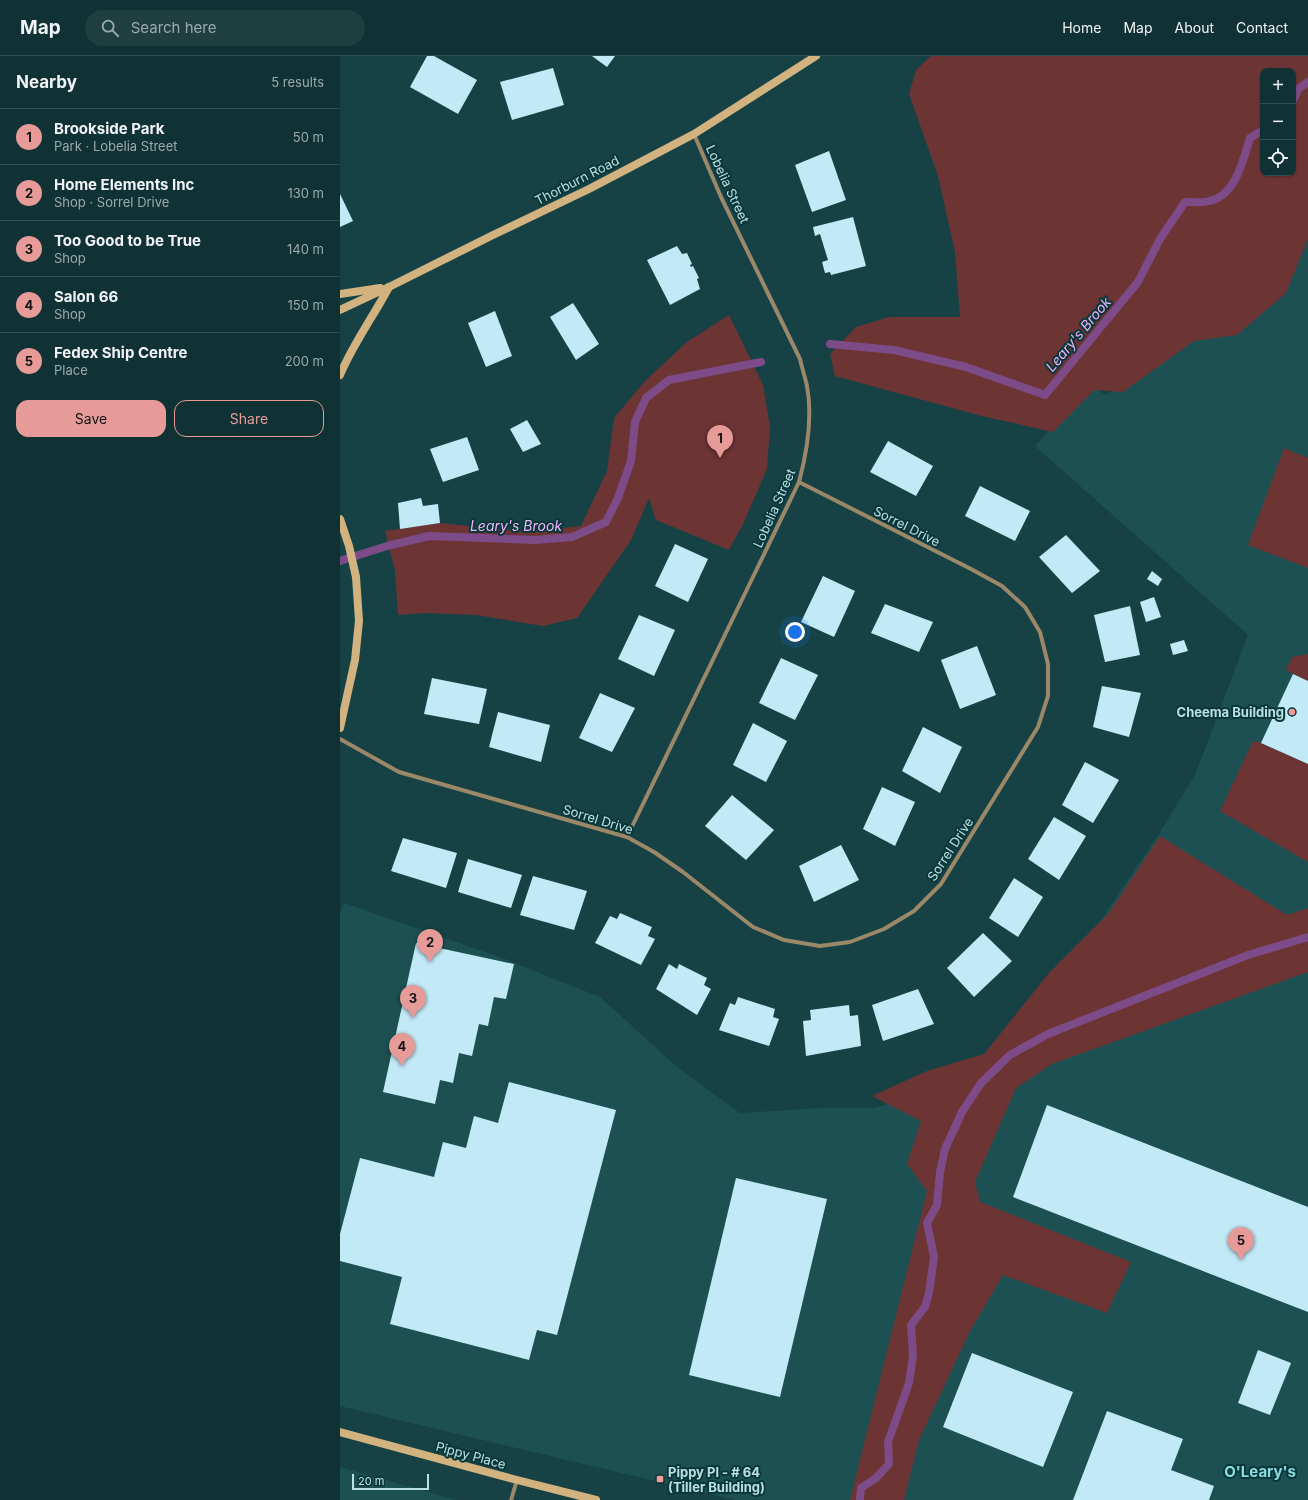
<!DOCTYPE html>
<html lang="en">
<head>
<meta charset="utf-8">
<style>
	:root { --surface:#103234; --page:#1e3e40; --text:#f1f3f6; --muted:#9caaac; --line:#304d4f; --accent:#e69b98 }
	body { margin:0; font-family:Inter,sans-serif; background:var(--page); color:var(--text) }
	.controls { position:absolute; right:12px; top:12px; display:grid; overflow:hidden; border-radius:8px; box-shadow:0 1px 3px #0004 }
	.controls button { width:36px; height:36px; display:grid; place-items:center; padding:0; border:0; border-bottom:1px solid var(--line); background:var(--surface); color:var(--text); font:20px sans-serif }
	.scale { position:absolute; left:12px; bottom:10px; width:77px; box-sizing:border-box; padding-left:4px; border:2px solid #bae0e2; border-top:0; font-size:11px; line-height:14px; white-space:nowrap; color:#bae0e2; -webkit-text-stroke:3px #09373a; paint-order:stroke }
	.you { position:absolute; left:455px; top:576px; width:14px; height:14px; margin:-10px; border:3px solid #fff; border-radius:50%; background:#1a73e8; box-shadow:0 0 0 6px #1a73e833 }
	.badge { display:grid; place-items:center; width:26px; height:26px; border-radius:50%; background:var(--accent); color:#111; font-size:13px; font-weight:700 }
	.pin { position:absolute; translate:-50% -33px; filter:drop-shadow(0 1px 2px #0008) }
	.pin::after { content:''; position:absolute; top:21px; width:14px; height:12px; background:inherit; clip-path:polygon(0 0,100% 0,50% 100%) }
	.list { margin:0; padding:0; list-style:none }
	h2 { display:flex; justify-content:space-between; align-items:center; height:52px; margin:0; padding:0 16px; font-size:17px }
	h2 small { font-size:13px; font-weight:400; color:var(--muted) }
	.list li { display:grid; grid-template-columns:26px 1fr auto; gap:12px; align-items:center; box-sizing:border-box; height:56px; padding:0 16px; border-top:1px solid var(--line) }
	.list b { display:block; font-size:15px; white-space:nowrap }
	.list p { margin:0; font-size:13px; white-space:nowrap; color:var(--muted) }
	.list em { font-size:13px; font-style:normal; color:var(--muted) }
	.actions { display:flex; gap:8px; padding:12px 16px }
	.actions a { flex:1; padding:9px 0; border:1px solid var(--accent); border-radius:12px; text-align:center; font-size:14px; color:var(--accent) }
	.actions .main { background:var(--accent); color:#111 }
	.icon { flex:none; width:22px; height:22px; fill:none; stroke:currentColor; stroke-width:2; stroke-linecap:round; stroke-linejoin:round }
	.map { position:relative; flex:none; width:968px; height:1444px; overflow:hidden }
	header { display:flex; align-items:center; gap:24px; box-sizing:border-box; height:56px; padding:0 20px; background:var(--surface); border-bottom:1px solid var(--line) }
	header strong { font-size:19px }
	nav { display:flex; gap:22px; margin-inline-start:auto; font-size:14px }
	.search { width:280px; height:36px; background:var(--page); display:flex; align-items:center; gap:10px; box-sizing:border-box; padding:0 14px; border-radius:22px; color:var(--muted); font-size:15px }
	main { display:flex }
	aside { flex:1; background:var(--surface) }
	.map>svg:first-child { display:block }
</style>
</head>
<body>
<header>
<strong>Map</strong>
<div class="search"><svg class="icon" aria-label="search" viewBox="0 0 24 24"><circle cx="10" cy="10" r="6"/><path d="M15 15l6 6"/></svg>Search here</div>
<nav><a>Home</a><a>Map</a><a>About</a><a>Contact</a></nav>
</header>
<main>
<aside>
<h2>Nearby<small>5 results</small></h2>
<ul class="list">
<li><span class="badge">1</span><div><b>Brookside Park</b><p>Park · Lobelia Street</p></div><em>50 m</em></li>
<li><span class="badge">2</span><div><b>Home Elements Inc</b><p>Shop · Sorrel Drive</p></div><em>130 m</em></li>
<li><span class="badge">3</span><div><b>Too Good to be True</b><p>Shop</p></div><em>140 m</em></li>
<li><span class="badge">4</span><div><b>Salon 66</b><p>Shop</p></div><em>150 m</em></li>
<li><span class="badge">5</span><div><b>Fedex Ship Centre</b><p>Place</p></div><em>200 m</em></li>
</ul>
<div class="actions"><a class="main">Save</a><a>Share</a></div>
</aside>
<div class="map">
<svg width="968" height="1444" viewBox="0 0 968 1444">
	<rect width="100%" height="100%" fill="#164245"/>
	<g fill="#1d5053">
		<path d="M968 156V1444H395L0 1350V859L4 847 165 903 260 941 337 1011 400 1057 481 1052H535L593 1033 652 1009 725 926 767 855 817 781 855 719 908 579 695 390 751 330 766 339 850 283Z"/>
		<path d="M0 1411 116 1444H0Z"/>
	</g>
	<g fill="#6d3434" fill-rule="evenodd">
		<path d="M591 0H968V183L946 237 897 279 854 285 783 336 754 334 713 376 642 360 495 320 490 298 516 271 549 261H620L615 196 598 120 569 38 576 14ZM923 15H953V117H923Z"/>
		<path d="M389 259 423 329 430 371 427 413 403 468 389 494 316 464 309 442 291 484 237 562 203 570 136 559 86 557 58 559 55 515 45 475 100 467 188 476 241 470 267 415 274 362 305 325 347 286Z"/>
		<path d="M944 392 968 402V512L908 489Z"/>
		<path d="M968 598V625L946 614 952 601Z"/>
		<path d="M913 685 921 687 968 708V806L880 755Z"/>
		<path d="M820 780 947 859 968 852V916L712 1008 676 1032 635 1126 640 1146 791 1206 767 1257 663 1219 629 1277 579 1384 564 1444H510L587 1135 567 1108 581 1065 532 1040 587 1015 644 998 709 917 769 857Z"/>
	</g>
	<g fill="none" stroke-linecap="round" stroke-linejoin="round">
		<g stroke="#7e4b89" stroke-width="8">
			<path d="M953 45 958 33 968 26"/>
			<path d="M490 288 554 294 626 311 705 339 798 226 820 183 845 146C853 146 863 147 870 145 896 139 903 104 910 82L923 74"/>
			<path d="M0 505 47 490 89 480 195 484 232 481 266 466 278 442 291 405 295 366 306 342 329 324 421 306"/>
			<path d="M520 1444 521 1432 536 1422 549 1408 548 1386 569 1327 573 1300 571 1269 585 1251 589 1237 594 1201 587 1167 597 1149 600 1116 605 1093 622 1056 641 1027 670 999 708 978 908 899 968 881"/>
		</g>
	</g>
	<g fill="#c1e9f6">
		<path d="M87 0H94L137 24 118 58 70 31Z"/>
		<path d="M252 0H275L267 11Z"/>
		<path d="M213 12 224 49 172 64 160 26Z"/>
		<path d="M489 95 506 144 472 156 455 109Z"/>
		<path d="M0 138 13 165 0 171Z"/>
		<path d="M513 161 526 210 491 219 490 216 485 217 482 206 488 204 480 178 475 180 473 171Z"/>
		<path d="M337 190 342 198 347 197 352 208 350 209 351 211 353 210 359 222 357 223 360 233 330 249 307 204Z"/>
		<path d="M233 247 259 288 236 304 210 261Z"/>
		<path d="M155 255 172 300 146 311 128 267Z"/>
		<path d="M187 364 201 388 183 396 170 373Z"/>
		<path d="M127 381 139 414 103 426 90 393Z"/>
		<path d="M548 385 593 410 576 440 530 416Z"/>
		<path d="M640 430 690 455 675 485 625 460Z"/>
		<path d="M81 442 83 450 98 448 100 467 60 473 58 447Z"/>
		<path d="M726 479 760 515 732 537 699 501Z"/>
		<path d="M335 488 368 503 348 546 315 530Z"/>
		<path d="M812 515 822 523 818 530 807 523Z"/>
		<path d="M483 520 515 535 494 581 461 566Z"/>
		<path d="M814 541 821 561 806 566 800 546Z"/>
		<path d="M545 548 593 566 579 596 531 577Z"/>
		<path d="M790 550 800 599 765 606 754 559Z"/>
		<path d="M299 559 335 574 314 620 278 603Z"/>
		<path d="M844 584 848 595 833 599 830 588Z"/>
		<path d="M637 590 656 639 620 653 601 604Z"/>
		<path d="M441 602 478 619 455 664 419 647Z"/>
		<path d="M953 618 968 625V708L921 687Z"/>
		<path d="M92 622 147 633 139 668 84 658Z"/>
		<path d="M762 630 801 637 789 681 753 671Z"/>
		<path d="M260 637 295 652 272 696 239 682Z"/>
		<path d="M158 656 210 669 201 706 149 691Z"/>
		<path d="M413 667 447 685 426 726 393 709Z"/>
		<path d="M583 671 622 691 600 737 562 715Z"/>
		<path d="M745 706 779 724 753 767 722 749Z"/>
		<path d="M542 731 575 746 555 790 523 773Z"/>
		<path d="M392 739 434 774 406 804 365 770Z"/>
		<path d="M714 761 746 780 719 824 688 803Z"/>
		<path d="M63 782 117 797 106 832 51 815Z"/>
		<path d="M501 789 519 824 474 846 459 810Z"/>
		<path d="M128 803 182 819 171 852 118 836Z"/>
		<path d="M193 820 247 835 234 874 180 859Z"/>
		<path d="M674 822 703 841 678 881 649 862Z"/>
		<path d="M280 857 312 871 308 880 315 883 301 909 255 887 270 860 277 863Z"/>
		<path d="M643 877 672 905 634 941 607 912Z"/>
		<path d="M76 887 174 908 166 943 154 941 148 970 139 968 132 1000 119 997 113 1027 100 1024 95 1048 43 1036Z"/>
		<path d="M329 908 337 913 339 908 367 922 364 929 371 933 357 959 316 933Z"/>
		<path d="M578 933 594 968 543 985 532 949Z"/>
		<path d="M398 941 435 953 433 961 439 963 429 990 379 974 390 947 395 949Z"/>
		<path d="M509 949 510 960 518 959 521 990 466 1000 463 965 471 964 470 954Z"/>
		<path d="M169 1026 276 1054 217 1279 197 1274 189 1304 50 1268 62 1221 0 1205V1178L20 1102 94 1121 103 1086 126 1092 134 1060 158 1067Z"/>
		<path d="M707 1049 968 1151V1256L673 1141Z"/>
		<path d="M396 1122 487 1143 440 1341 349 1319Z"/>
		<path d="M918 1294 951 1307 930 1359 898 1347Z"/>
		<path d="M632 1297 733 1336 703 1411 603 1371Z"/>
		<path d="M767 1355 843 1383 831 1414 874 1430 869 1444H733Z"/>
	</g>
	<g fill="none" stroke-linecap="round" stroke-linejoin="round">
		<g stroke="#9b8868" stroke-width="4">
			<path d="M0 683 59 716 287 781 314 796 343 816 413 871 444 884 480 890 510 886 544 873 574 855 601 828 698 671 708 640V608L700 576 685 551 662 530 631 513 459 426"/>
			<path d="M287 781 459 426C467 396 473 362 467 330 465 321 462 312 460 303L381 141 354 78"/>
			<path d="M171 1444 177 1424"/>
		</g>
		<g stroke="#d2b380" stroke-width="8">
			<path d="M0 238 40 232"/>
			<path d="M0 254 49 231 151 180 249 133 354 78 476 0"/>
			<path d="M0 319C13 288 33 261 49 231"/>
			<path d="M0 463 9 490 16 521 19 565 15 604 0 672"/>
			<path d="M0 1376 177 1424 256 1444"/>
		</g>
	</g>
	<g fill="#f59b9a" stroke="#09373a" stroke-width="1.5">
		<circle cx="952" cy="656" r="4"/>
		<rect x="316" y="1419" width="8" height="8" rx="2"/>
	</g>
	<g text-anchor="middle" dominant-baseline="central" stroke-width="4" stroke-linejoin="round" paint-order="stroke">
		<g font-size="13" fill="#bae0e2" stroke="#09373a">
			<text transform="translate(237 124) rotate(-27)">Thorburn Road</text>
			<text transform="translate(388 128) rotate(65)">Lobelia Street</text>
			<text transform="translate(434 452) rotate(-66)">Lobelia Street</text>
			<text transform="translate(567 470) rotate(27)">Sorrel Drive</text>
			<text transform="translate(258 763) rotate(17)">Sorrel Drive</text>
			<text transform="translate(610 793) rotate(-57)">Sorrel Drive</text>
			<text transform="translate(131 1399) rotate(15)">Pippy Place</text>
		</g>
		<g font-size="13" font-weight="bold" fill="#bae0e2" stroke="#09373a" text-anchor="end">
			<text x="944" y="656">Cheema Building</text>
			<text x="328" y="1416" text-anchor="start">Pippy Pl - # 64<tspan x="328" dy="15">(Tiller Building)</tspan></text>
		</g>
		<g font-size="14" font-style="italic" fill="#eeb4fa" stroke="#09373a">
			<text transform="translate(738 278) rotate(-50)">Leary's Brook</text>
			<text x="176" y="469">Leary's Brook</text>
		</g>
		<g font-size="15" font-weight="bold" fill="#8bdce1" stroke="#09373a">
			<text x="920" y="1415">O'Leary's</text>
		</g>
	</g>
</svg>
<div class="controls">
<button>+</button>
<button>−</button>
<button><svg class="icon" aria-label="locate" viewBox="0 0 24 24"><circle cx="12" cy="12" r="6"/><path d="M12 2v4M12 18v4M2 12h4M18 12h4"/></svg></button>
</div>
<div class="scale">20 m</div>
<div class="you"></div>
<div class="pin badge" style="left:380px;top:402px">1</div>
<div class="pin badge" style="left:90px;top:906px">2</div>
<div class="pin badge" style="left:73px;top:962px">3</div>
<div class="pin badge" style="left:62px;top:1010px">4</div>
<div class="pin badge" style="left:901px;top:1204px">5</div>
</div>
</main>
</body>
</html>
